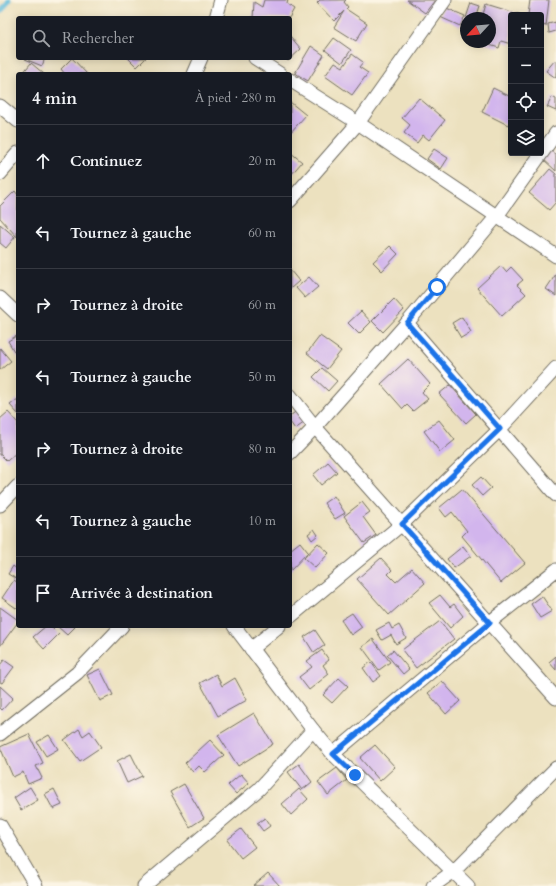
<!DOCTYPE html>
<html lang="fr">
<head>
<meta charset="utf-8">
<style>
	:root { --surface:#171b24; --page:#20242c; --text:#f1f3f6; --muted:#9ea1a6; --line:#363941 }
	body { margin:0; font-family:Cardo,serif; background:var(--page); color:var(--text) }
	.controls { position:absolute; right:12px; top:12px; display:grid; overflow:hidden; border-radius:4px; box-shadow:0 2px 10px #0003 }
	.controls button { width:36px; height:36px; display:grid; place-items:center; padding:0; border:0; border-bottom:1px solid var(--line); background:var(--surface); color:var(--text); font:20px sans-serif }
	.compass { position:absolute; left:460px; top:12px; width:36px; height:36px; border-radius:50%; background:var(--surface); box-shadow:0 2px 10px #0003; rotate:244deg }
	.stop { position:absolute; width:12px; height:12px; margin:-9px; border:3px solid #1a73e8; border-radius:50%; background:#fff }
	.stop.end { background:#1a73e8; border-color:#fff; box-shadow:0 1px 4px #0008 }
	.list { margin:0; padding:0; list-style:none }
	h2 { display:flex; justify-content:space-between; align-items:center; height:52px; margin:0; padding:0 16px; font-size:17px }
	h2 small { font-size:13px; font-weight:400; color:var(--muted) }
	.list li { display:grid; grid-template-columns:26px 1fr auto; gap:12px; align-items:center; box-sizing:border-box; height:72px; padding:0 16px; border-top:1px solid var(--line) }
	.list b { display:block; font-size:15px; white-space:nowrap }
	.list em { font-size:13px; font-style:normal; color:var(--muted) }
	.icon { flex:none; width:22px; height:22px; fill:none; stroke:currentColor; stroke-width:2; stroke-linecap:round; stroke-linejoin:round }
	.map { position:relative; flex:none; width:556px; height:886px; overflow:hidden }
	.search { position:absolute; background:var(--surface); box-shadow:0 2px 10px #0003; left:16px; top:16px; width:276px; height:44px; display:flex; align-items:center; gap:10px; box-sizing:border-box; padding:0 14px; border-radius:4px; color:var(--muted); font-size:15px }
	.panel { position:absolute; background:var(--surface); box-shadow:0 2px 10px #0003; left:16px; top:72px; width:276px; height:556px; border-radius:4px }
	.map>svg:first-child { display:block }
</style>
</head>
<body>
<div class="map">
<svg width="556" height="886" viewBox="0 0 556 886">
	<rect width="100%" height="100%" fill="#fcf5e5"/>
	<filter id="ink" filterUnits="userSpaceOnUse"><feTurbulence type="fractalNoise" baseFrequency=".025" numOctaves="2"/><feDisplacementMap in="SourceGraphic" scale="8" xChannelSelector="R" yChannelSelector="G"/><feConvolveMatrix kernelMatrix="1 2 1 2 8 2 1 2 1" color-interpolation-filters="sRGB"/></filter>
	<filter id="wash" filterUnits="userSpaceOnUse"><feTurbulence type="fractalNoise" baseFrequency=".012" numOctaves="4" result="noise"/><feDisplacementMap in="SourceGraphic" scale="16" xChannelSelector="R" yChannelSelector="G"/><feGaussianBlur stdDeviation="0.9" result="paint"/><feColorMatrix in="noise" values="0 0 0 0 0 0 0 0 0 0 0 0 0 0 0 0 0 1.4 0 .05"/><feComposite in="paint" operator="in"/></filter>
	<g filter="url(#wash)">
		<rect width="100%" height="100%" fill="#ece1bf"/>
		<g fill="none" stroke-linecap="round" stroke-linejoin="round">
			<path stroke="#5cb9da" stroke-width="5" d="M0 12 4 8 9 0"/>
		</g>
		<g id="blocks">
			<g fill="#d2b5ed">
				<path d="M264 0H288L287 4 294 9 289 18H253L254 2 262 7Z"/>
				<path d="M320 0H346L344 2 348 7 346 9 367 23 356 41 334 27 344 11 334 21 317 3Z"/>
				<path d="M407 0H435L425 13Z"/>
				<path d="M530 0H549L546 26 541 25V15H528Z"/>
				<path d="M471 3 480 6 476 18H466Z"/>
				<path d="M486 4 522 15H511V44L501 41 499 48 480 42H490V18H482Z"/>
				<path d="M444 7 465 16 460 26 440 17Z"/>
				<path d="M556 22V31L549 33 548 24Z"/>
				<path d="M290 36 301 49 288 61 285 58H290Z"/>
				<path d="M334 38 351 50 342 63 325 50Z"/>
				<path d="M311 46 324 55 308 81 295 73Z"/>
				<path d="M352 54 363 62 359 67 368 73 352 95 325 76 335 62 343 67Z"/>
				<path d="M26 58H45L42 66 25 59Z"/>
				<path d="M72 58 87 74H65L61 69Z"/>
				<path d="M128 58H146L137 67Z"/>
				<path d="M555 60 556 61V78L546 71Z"/>
				<path d="M31 63 44 74H22Z"/>
				<path d="M493 88 511 97V119L508 125 482 112Z"/>
				<path d="M552 97 556 99V111L547 107Z"/>
				<path d="M419 98 445 120 429 140 423 135 417 143 404 133 410 125 402 118Z"/>
				<path d="M290 102 306 115 290 133Z"/>
				<path d="M434 149 448 158 441 169 427 159Z"/>
				<path d="M550 150 556 155V171L542 158Z"/>
				<path d="M290 152 302 162 290 176Z"/>
				<path d="M550 169 556 174V202L549 210 529 193Z"/>
				<path d="M15 191 18 195 17 237 0 218V206Z"/>
				<path d="M0 224 15 237 6 248 0 243Z"/>
				<path d="M390 246 398 254 382 271 373 262Z"/>
				<path d="M501 266 506 272 511 267 523 280 517 285 526 294 502 316 477 288Z"/>
				<path d="M290 270 299 281 290 289Z"/>
				<path d="M556 274V296L546 289Z"/>
				<path d="M309 277 318 287 305 298 296 288Z"/>
				<path d="M394 299 404 310 383 332 372 321Z"/>
				<path d="M361 311 371 322 359 334 348 323Z"/>
				<path d="M462 317 471 332 461 338 452 323Z"/>
				<path d="M18 335V358L8 341Z"/>
				<path d="M320 336 341 351 327 369 307 353Z"/>
				<path d="M0 348 11 361 0 370Z"/>
				<path d="M408 359 430 384 422 392 428 399 413 411 407 405 403 409 381 384Z"/>
				<path d="M322 368 337 381 328 391 313 377Z"/>
				<path d="M450 385 476 414 466 423 439 394Z"/>
				<path d="M18 399V414L10 405Z"/>
				<path d="M299 409 308 420 295 429 290 422V416Z"/>
				<path d="M8 412 18 423V451L7 461 1 455H0V419Z"/>
				<path d="M439 420 455 440 440 452 424 431Z"/>
				<path d="M328 462 337 472 321 485 313 475Z"/>
				<path d="M481 477 491 488 482 496 472 485Z"/>
				<path d="M462 489 525 563 501 583 462 536 467 531 452 512 446 517 439 508Z"/>
				<path d="M334 496 345 513 335 519 324 503Z"/>
				<path d="M362 502 370 512 363 517 376 535 364 543 344 516Z"/>
				<path d="M314 529 318 535 312 540 308 534Z"/>
				<path d="M300 542 308 552 290 571V550Z"/>
				<path d="M318 543 329 553 315 568 304 558Z"/>
				<path d="M463 546 471 556 454 568 447 559Z"/>
				<path d="M381 558 392 570 388 574 396 582 412 568 425 583 389 615 357 579Z"/>
				<path d="M13 566 18 570V580L8 574Z"/>
				<path d="M14 580 18 583V606L16 608 2 598Z"/>
				<path d="M440 595 450 607 454 604 463 616 450 628 429 603Z"/>
				<path d="M542 596 552 611 540 618 531 604Z"/>
				<path d="M0 607 18 620V622L0 646Z"/>
				<path d="M352 613 362 627 351 635 341 620Z"/>
				<path d="M440 621 454 639 416 668 402 650Z"/>
				<path d="M389 623 392 629 399 625 406 638 396 644 391 635 382 640 376 630Z"/>
				<path d="M46 626H51L59 634 44 649 33 637Z"/>
				<path d="M57 626H74L75 627 67 635Z"/>
				<path d="M315 630 325 645 314 653 304 637Z"/>
				<path d="M373 639 390 662 379 670 362 647Z"/>
				<path d="M322 650 329 660 323 665 329 674 309 690 299 677 312 667 307 661Z"/>
				<path d="M393 650 409 669 403 674 387 655Z"/>
				<path d="M556 656V670L549 662Z"/>
				<path d="M4 660 14 667 2 683 0 682V665Z"/>
				<path d="M371 662 381 676 373 682 363 668Z"/>
				<path d="M100 669 113 695 100 701 87 675Z"/>
				<path d="M216 674 222 686 235 678 247 700 218 716 200 683Z"/>
				<path d="M339 678 348 686 332 703 323 695Z"/>
				<path d="M442 681 460 701 446 714 428 693Z"/>
				<path d="M0 686 13 698 2 710 0 708Z"/>
				<path d="M254 713 273 744 238 766 218 735Z"/>
				<path d="M79 729 83 736 90 731 101 747 80 761 64 740Z"/>
				<path d="M29 734 43 763 36 766 42 778 28 784 23 772 13 777 0 747Z"/>
				<path d="M49 735 58 749 46 756 37 742Z"/>
				<path d="M210 740 224 755 205 772 199 766 193 772 185 763Z"/>
				<path d="M375 745 395 767 380 781 360 758Z"/>
				<path d="M131 754 142 776 127 783 117 761Z"/>
				<path d="M299 764 312 782 302 790 288 772Z"/>
				<path d="M337 768 347 780 328 795 318 782Z"/>
				<path d="M241 774 249 783 236 794 228 785Z"/>
				<path d="M184 784 204 818 190 827 170 792Z"/>
				<path d="M30 787 38 800 21 810 14 798Z"/>
				<path d="M54 789 62 805 53 809 45 794Z"/>
				<path d="M299 789 308 799 291 815 282 804Z"/>
				<path d="M265 818 270 826 263 831 257 823Z"/>
				<path d="M241 829 255 847 241 858 227 840Z"/>
				<path d="M268 873 280 886H253Z"/>
			</g>
		</g>
	</g>
	<g filter="url(#ink)">
		<use href="#blocks" fill-opacity="0" stroke="#6f6b5f" stroke-width="1"/>
		<g fill="none" stroke-linecap="round" stroke-linejoin="round">
			<g stroke="#6f6b5f" stroke-width="15">
				<g id="minor">
					<path d="M216 18 221 0"/>
					<path d="M255 58 280 74"/>
					<path d="M194 74 201 58"/>
					<path d="M290 80 358 123 556 256"/>
					<path d="M0 106 18 121"/>
					<path d="M0 174 18 153"/>
					<path d="M290 201 358 123 445 0"/>
					<path d="M0 298 18 315"/>
					<path d="M407 323 556 495"/>
					<path d="M290 395 315 427 556 698"/>
					<path d="M290 453 315 427 407 323 497 216 556 133"/>
					<path d="M0 505 18 486"/>
					<path d="M290 617 402 524 500 429 556 368"/>
					<path d="M234 626 313 730 333 754 468 886"/>
					<path d="M251 649 279 626"/>
					<path d="M0 734 77 673 122 626"/>
					<path d="M333 754 489 623 556 570"/>
					<path d="M0 825 36 886"/>
					<path d="M144 886 259 789 313 730"/>
					<path d="M433 886 454 871 556 768"/>
				</g>
			</g>
			<use href="#minor" stroke="#fff" stroke-width="13"/>
		</g>
	</g>
	<g fill="none" stroke-linecap="round" stroke-linejoin="round" filter="url(#ink)">
		<path stroke="#1a73e8" stroke-width="5" d="M355 775 333 754 490 623 402 524 500 429 407 323 437 287"/>
	</g>
</svg>
<div class="controls">
<button>+</button>
<button>−</button>
<button><svg class="icon" aria-label="locate" viewBox="0 0 24 24"><circle cx="12" cy="12" r="6"/><path d="M12 2v4M12 18v4M2 12h4M18 12h4"/></svg></button>
<button><svg class="icon" aria-label="layers" viewBox="0 0 24 24"><path d="M12 4l9 5-9 5-9-5zM3 14l9 5 9-5"/></svg></button>
</div>
<svg class="compass" viewBox="-18 -18 36 36"><path d="M0-13l5 13h-10z" fill="#e53935"/><path d="M0 13l5-13h-10z" fill="#9ea1a6"/></svg>
<div class="stop" style="left:437px;top:287px"></div>
<div class="stop end" style="left:355px;top:775px"></div>
<div class="search"><svg class="icon" aria-label="search" viewBox="0 0 24 24"><circle cx="10" cy="10" r="6"/><path d="M15 15l6 6"/></svg>Rechercher</div>
<section class="panel">
<h2>4 min<small>À pied · 280 m</small></h2>
<ul class="list">
<li><svg class="icon" aria-label="ahead" viewBox="0 0 24 24"><path d="M12 20V5M6 11l6-6 6 6"/></svg><div><b>Continuez</b></div><em>20 m</em></li>
<li><svg class="icon" aria-label="left" viewBox="0 0 24 24"><path d="M17 20v-9H6M10 6l-5 5 5 5"/></svg><div><b>Tournez à gauche</b></div><em>60 m</em></li>
<li><svg class="icon" aria-label="right" viewBox="0 0 24 24"><path d="M7 20v-9h11M14 6l5 5-5 5"/></svg><div><b>Tournez à droite</b></div><em>60 m</em></li>
<li><svg class="icon" aria-label="left" viewBox="0 0 24 24"><path d="M17 20v-9H6M10 6l-5 5 5 5"/></svg><div><b>Tournez à gauche</b></div><em>50 m</em></li>
<li><svg class="icon" aria-label="right" viewBox="0 0 24 24"><path d="M7 20v-9h11M14 6l5 5-5 5"/></svg><div><b>Tournez à droite</b></div><em>80 m</em></li>
<li><svg class="icon" aria-label="left" viewBox="0 0 24 24"><path d="M17 20v-9H6M10 6l-5 5 5 5"/></svg><div><b>Tournez à gauche</b></div><em>10 m</em></li>
<li><svg class="icon" aria-label="arrive" viewBox="0 0 24 24"><path d="M6 21V4h12l-3 4 3 4H6"/></svg><div><b>Arrivée à destination</b></div></li>
</ul>
</section>
</div>
</body>
</html>
